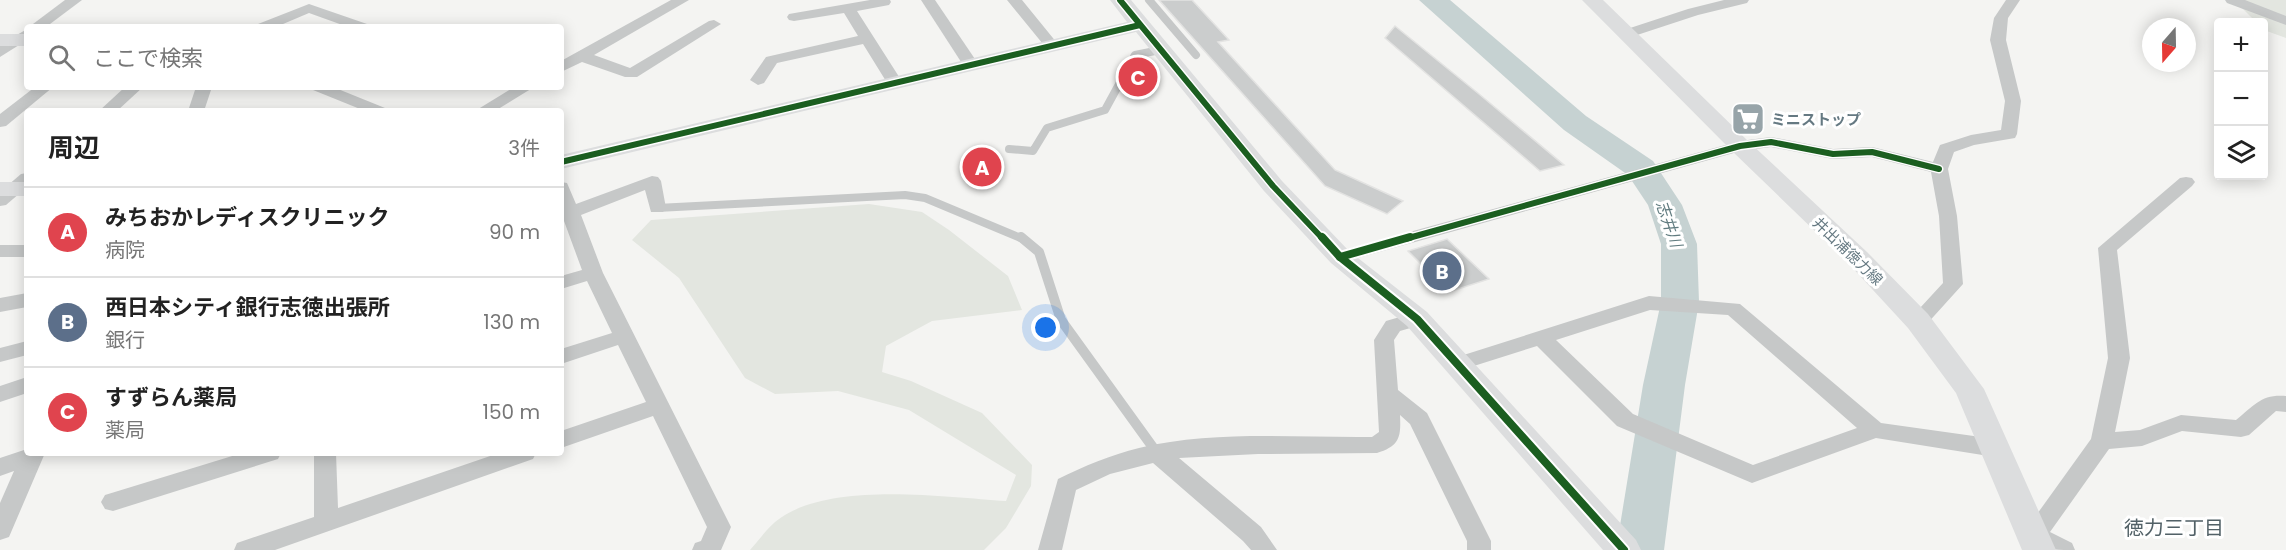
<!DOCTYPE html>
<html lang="ja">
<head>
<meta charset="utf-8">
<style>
	:root { --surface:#fff; --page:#f6f6f6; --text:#222; --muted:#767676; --line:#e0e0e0; --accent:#575c5f }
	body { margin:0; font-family:Poppins,"Noto Sans JP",sans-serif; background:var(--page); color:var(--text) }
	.controls { position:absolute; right:18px; top:18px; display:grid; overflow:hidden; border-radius:6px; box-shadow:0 3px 15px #0003 }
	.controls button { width:54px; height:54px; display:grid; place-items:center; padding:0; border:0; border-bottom:2px solid var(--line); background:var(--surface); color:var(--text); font:30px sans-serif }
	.compass { position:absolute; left:2142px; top:18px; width:54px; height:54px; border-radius:50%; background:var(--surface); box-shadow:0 3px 15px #0003; rotate:200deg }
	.you { position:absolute; left:1046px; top:328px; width:21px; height:21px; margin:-15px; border:4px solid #fff; border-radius:50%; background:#1a73e8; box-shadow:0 0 0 9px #1a73e833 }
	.badge { display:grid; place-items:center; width:39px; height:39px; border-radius:50%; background:var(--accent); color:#fff; font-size:20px; font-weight:700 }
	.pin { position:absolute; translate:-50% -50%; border:3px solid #fff; box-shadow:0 2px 6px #0006 }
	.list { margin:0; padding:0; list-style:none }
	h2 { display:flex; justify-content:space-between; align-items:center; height:78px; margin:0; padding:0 24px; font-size:26px }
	h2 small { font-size:20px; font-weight:400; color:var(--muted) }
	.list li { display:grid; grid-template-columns:39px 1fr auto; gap:18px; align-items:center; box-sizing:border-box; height:90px; padding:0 24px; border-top:2px solid var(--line) }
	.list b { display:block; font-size:22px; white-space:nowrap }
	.list p { margin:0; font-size:20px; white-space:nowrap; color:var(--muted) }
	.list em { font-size:20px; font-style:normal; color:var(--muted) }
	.icon { flex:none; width:33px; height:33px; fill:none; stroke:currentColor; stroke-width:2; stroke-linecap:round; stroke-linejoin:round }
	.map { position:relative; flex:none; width:2286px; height:550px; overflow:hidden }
	.search { position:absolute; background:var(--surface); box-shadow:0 3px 15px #0003; left:24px; top:24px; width:540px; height:66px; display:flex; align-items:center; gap:15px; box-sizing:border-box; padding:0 21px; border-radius:6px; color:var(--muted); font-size:22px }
	.panel { position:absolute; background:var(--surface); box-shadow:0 3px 15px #0003; left:24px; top:108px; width:540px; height:348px; border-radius:6px }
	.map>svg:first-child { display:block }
</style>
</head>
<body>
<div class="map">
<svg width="2286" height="550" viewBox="0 0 2286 550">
	<rect width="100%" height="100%" fill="#f4f4f2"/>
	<g fill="#e3e6e0">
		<path d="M2234 0H2286V38L2264 30V22H2256Z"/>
		<path d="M869 204 922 212 949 230 1008 276 1022 310 932 321 886 346 882 372 911 381 982 413 1032 465 1031 486 1006 528 984 550H750C758 541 766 530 775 522 826 480 942 497 1006 501L1016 475 909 410 838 391 775 394 745 378 679 278 632 240 651 220Z"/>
	</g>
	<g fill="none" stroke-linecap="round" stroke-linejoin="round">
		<path fill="#c6d2d2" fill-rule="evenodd" d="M1419 0H1450L1586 116 1653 161 1682 205 1697 244 1699 302 1685 385 1664 550H1616L1643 385 1661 302V244L1648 205 1628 175 1564 130Z"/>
	</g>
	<g fill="#cbcdcd" stroke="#e3e3e2" stroke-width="1.5">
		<path d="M1159 0H1192L1229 40 1218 42 1335 170 1403 201 1387 214 1325 186Z"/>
		<path d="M1395 26 1479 94 1564 165 1540 171 1385 38Z"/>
		<path d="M1447 239 1489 279 1449 292 1408 251Z"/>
	</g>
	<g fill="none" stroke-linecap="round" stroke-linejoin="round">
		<g stroke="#c6c8c8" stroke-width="8">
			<path d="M1149 0 1196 55"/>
			<path d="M1009 149 1033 151 1047 128 1105 110 1135 55 1160 50"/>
			<path d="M657 208 905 195 925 198 1023 239"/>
		</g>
		<path stroke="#c6c8c8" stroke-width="10" d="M1021 237 1039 252 1061 320 1157 453"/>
		<g fill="#c6c8c8" fill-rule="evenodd">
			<path d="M65 0H82L46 27H29Z"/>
			<path d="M671 0H689L594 55 630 68 709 21 714 20 721 24 637 77H625L582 62 561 72V61Z"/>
			<path d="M870 0H890L891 2 889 5 857 11 903 83 901 86H889L863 44 777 63 764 83 758 85 750 80 766 57 858 36 844 13 794 21 789 20 787 17 789 14Z"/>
			<path d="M921 0H935L979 65 977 68H965Z"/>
			<path d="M1007 0H1022L1057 43 1060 46 1057 49H1047Z"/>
			<path d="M1724 0H1749L1747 3 1698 15 1631 37H1621L1618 34 1621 31 1688 9Z"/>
			<path d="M2006 0H2020L2008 18 2006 40 2021 101 2017 134 2015 138 1974 145 1954 152 1948 169 1957 216 1963 284 1925 326 1918 328 1911 326 1908 321 1943 283 1939 216 1931 172 1872 157 1833 159 1771 147 1741 151 1340 263 1333 261 1330 257 1333 253 1740 141 1771 137 1833 149 1872 147 1933 162 1940 145 1971 135 2001 130 2005 101 1990 40 1994 18Z"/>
			<path d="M2225 0H2245L2286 16V25L2227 3Z"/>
			<path d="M309 4 367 24 369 27H348L309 13 276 27H256L258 24Z"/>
			<path d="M27 29V40L0 57V45Z"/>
			<path d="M35 87H53L6 126 0 127V114Z"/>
			<path d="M125 87H143L117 111H99Z"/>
			<path d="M196 87H212L204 111H188Z"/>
			<path d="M311 87H333L385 108 387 111H365L313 90Z"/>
			<path d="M514 87H534L495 111H475Z"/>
			<path d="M27 173V187L6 205 0 206V192L21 174Z"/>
			<path d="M652 176 658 177 661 181 666 208 663 212H651L645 190 581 215 603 273 731 527 721 550H692L695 543 701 541 707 527 653 416 561 448V431L646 402 618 345 561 364V349L612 333 587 281 561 289V276L582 270 564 221 561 222V182L567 183 576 204Z"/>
			<path d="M2186 177 2192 178 2195 182 2192 186 2117 250 2130 358 2115 432 2140 430 2181 415 2236 420C2255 405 2261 394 2286 396V412L2276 411 2249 435 2241 437 2182 431 2142 446 2109 449 2050 532 2072 543 2075 550C2057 550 2032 550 2022 535L2091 439 2108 358 2098 248 2180 178Z"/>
			<rect x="0" y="245" width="27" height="12"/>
			<path d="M27 293V307L0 312V298Z"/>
			<path d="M1649 296 1740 304 1881 423 1995 439 2003 442 2006 448 2003 454 1995 457 1876 438 1752 483 1617 426 1537 346 1458 371 1451 369 1447 364 1451 359ZM1650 310 1728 315 1857 428 1753 465 1633 414 1556 340Z"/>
			<path d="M1417 312 1424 314 1427 319 1424 324 1400 331 1394 340 1398 390 1427 413 1491 541V550H1467V541L1410 424 1400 415C1401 437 1400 446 1377 453L1258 454 1179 458 1261 527 1277 550H1251L1243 541 1153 463 1110 474 1076 490 1062 550H1038L1058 479C1084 466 1111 455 1139 448 1214 430 1295 438 1372 437L1379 432 1374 340 1386 321Z"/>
			<path d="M27 341V355L0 362V348Z"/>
			<path d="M27 377V393L0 402V386Z"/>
			<path d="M27 447V453H45L9 537 0 540V503L14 471 0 476V458L24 450Z"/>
			<path d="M242 453H281L278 459 113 511 105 509 101 502 105 495Z"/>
			<path d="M314 453H336L338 508 499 453H536L533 459 275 550H234L237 543 314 517Z"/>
		</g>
		<g fill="#dcddde" fill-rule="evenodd">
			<path d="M1110 0H1131L1282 181 1349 251 1427 312 1636 540 1641 550H1603L1407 326 1331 263 1264 191 1136 32 561 169V155L1127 22Z"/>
			<path d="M1582 0H1603L1748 141 1867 252 1928 314 1984 389 2056 550H2022L1956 393 1908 328 1849 264 1732 151Z"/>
			<rect x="0" y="34" width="27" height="12"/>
			<rect x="0" y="182" width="27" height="14"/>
		</g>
		<g stroke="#fff" stroke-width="9">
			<g id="cycleway-far1">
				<path d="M1120 0 1273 186 1323 239"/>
				<path d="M561 162 1140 25"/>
				<path d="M1405 239 1740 146 1771 142 1833 154 1872 152 1939 169"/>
			</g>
		</g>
		<g stroke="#fff" stroke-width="12">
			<g id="cycleway">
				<path d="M1322 237 1340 257 1417 319 1624 550"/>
				<path d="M1340 257 1410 237"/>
			</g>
		</g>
		<use href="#cycleway-far1" stroke="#1b5e20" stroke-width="6"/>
		<use href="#cycleway" stroke="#1b5e20" stroke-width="8"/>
	</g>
	<defs>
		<g id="supermarket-square" transform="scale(1.725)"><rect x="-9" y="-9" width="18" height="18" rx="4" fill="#97a4a9" stroke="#fff"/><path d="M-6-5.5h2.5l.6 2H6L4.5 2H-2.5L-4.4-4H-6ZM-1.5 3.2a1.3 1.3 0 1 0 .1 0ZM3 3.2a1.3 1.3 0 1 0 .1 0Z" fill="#fff"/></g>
	</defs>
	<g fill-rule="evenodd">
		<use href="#supermarket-square" x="1748" y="119"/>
	</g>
	<g text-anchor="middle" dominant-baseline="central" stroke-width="6" stroke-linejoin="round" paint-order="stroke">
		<g font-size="15" font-weight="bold" fill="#657982" stroke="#fff" text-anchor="start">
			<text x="1771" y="119">ミニストップ</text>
		</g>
		<g font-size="15" fill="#657982" stroke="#fff">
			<text transform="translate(1848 251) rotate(44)">井出浦徳力線</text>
		</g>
		<g font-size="16" font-style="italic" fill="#607b7f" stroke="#fff">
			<text transform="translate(1669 224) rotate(71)">志井川</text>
		</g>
		<g font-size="20" fill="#526167" stroke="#fff">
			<text x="2174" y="528">徳力三丁目</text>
		</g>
	</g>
</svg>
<div class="controls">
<button>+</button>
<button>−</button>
<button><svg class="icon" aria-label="layers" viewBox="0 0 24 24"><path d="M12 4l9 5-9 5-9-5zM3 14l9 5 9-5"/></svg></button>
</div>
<svg class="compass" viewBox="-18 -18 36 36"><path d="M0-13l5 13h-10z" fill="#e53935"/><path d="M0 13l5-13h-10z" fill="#767676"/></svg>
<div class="you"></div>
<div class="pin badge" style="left:982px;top:167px;background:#e0444e">A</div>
<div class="pin badge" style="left:1442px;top:271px;background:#5c6f8a">B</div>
<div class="pin badge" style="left:1138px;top:77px;background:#e0444e">C</div>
<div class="search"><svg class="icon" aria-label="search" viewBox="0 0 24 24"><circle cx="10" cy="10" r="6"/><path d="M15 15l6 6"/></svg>ここで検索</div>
<section class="panel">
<h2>周辺<small>3件</small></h2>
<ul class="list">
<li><span class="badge" style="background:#e0444e">A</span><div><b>みちおかレディスクリニック</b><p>病院</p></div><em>90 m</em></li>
<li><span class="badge" style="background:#5c6f8a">B</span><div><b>西日本シティ銀行志徳出張所</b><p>銀行</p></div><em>130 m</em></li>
<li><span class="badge" style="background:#e0444e">C</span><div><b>すずらん薬局</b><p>薬局</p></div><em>150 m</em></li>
</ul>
</section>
</div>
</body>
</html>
